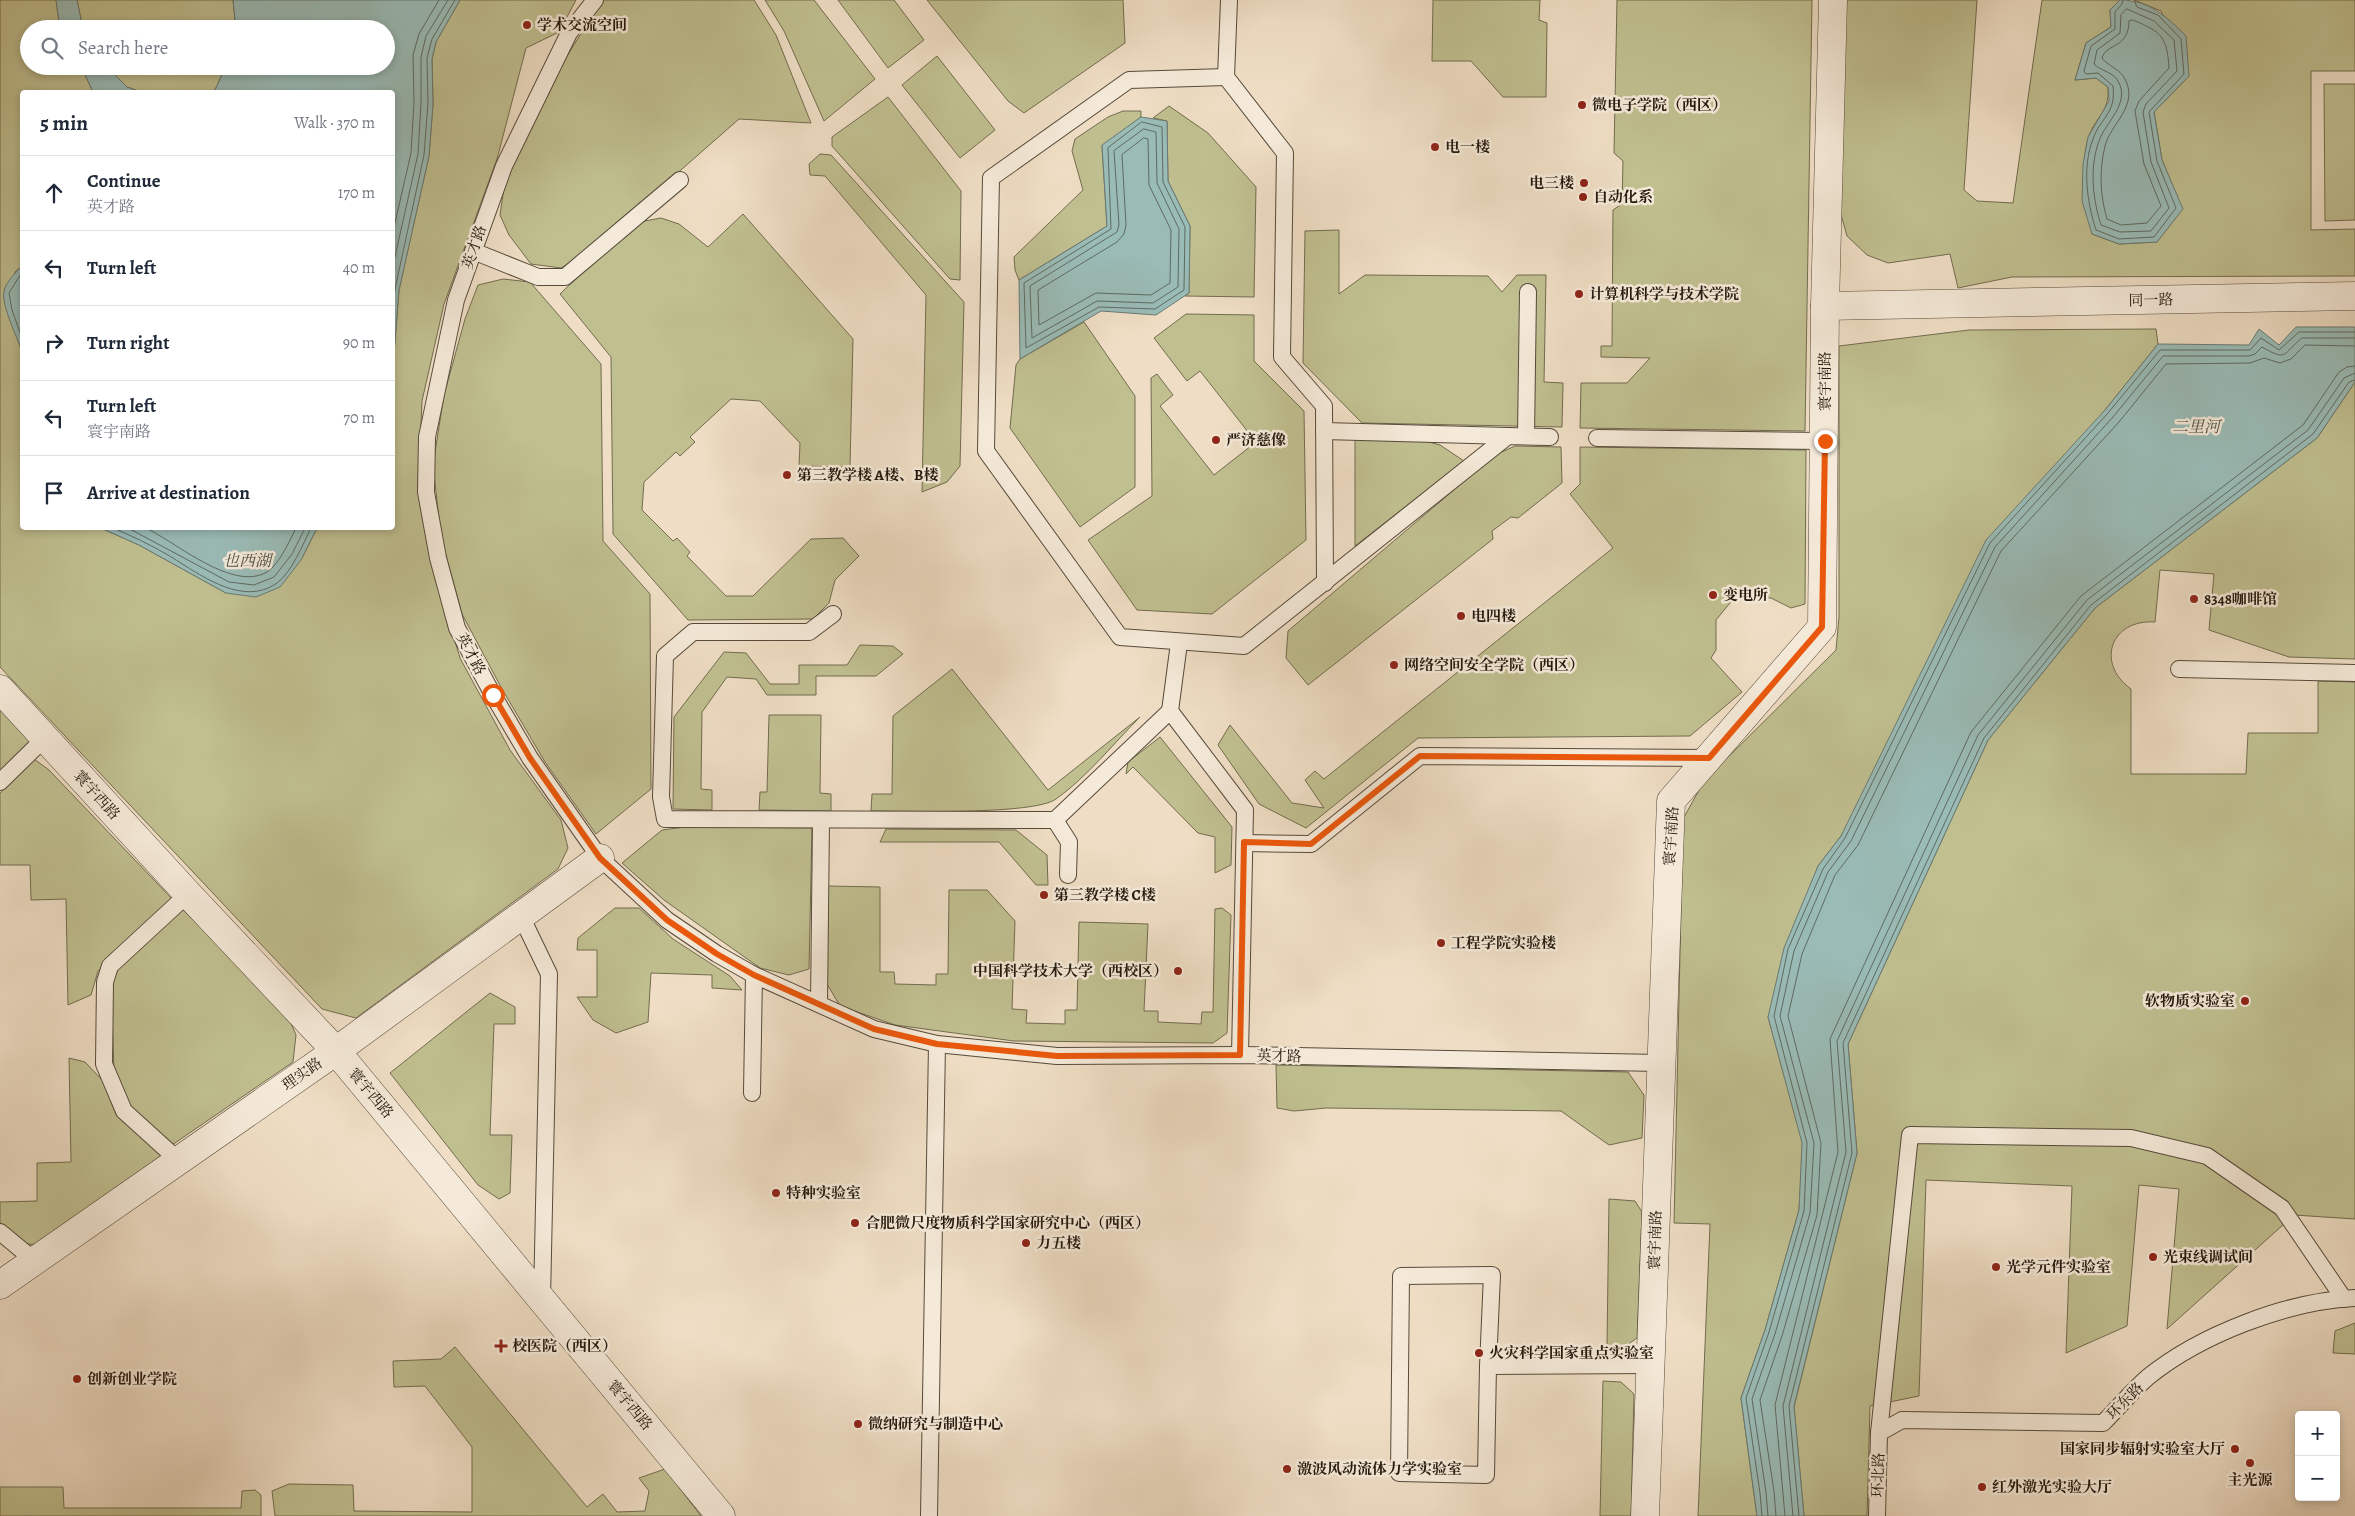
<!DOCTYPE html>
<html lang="en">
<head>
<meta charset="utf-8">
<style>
	:root { --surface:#fff; --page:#f6f6f7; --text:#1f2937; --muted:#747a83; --line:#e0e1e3 }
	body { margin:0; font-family:Alegreya,"Noto Serif SC",serif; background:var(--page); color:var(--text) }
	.controls { position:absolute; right:15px; bottom:15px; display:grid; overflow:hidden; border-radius:5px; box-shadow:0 2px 8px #0003 }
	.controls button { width:45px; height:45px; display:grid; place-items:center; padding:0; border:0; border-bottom:1px solid var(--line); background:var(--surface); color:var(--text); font:25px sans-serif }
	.stop { position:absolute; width:15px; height:15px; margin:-11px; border:4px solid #ea580c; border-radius:50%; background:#fff }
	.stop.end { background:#ea580c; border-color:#fff; box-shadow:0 1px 5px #0008 }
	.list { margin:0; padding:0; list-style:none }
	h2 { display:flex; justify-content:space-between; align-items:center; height:65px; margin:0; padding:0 20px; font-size:21px }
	h2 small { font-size:16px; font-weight:400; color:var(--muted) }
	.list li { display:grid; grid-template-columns:32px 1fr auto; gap:15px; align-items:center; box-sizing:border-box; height:75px; padding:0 20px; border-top:1px solid var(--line) }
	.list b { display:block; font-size:19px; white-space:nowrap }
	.list p { margin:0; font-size:16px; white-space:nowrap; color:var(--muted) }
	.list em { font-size:16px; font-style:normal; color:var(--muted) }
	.icon { flex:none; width:28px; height:28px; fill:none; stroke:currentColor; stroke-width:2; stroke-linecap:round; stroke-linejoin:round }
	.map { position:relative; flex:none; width:2355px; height:1516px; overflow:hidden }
	.search { position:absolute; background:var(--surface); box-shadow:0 2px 8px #0003; left:20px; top:20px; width:375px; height:55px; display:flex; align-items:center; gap:12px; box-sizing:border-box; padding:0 18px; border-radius:28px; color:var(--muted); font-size:19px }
	.panel { position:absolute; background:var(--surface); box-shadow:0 2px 8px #0003; left:20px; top:90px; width:375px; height:440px; border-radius:5px }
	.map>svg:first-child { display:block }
</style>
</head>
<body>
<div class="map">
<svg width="2355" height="1516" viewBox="0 0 2355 1516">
	<rect width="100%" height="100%" fill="#efdec5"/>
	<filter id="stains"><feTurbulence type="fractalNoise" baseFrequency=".004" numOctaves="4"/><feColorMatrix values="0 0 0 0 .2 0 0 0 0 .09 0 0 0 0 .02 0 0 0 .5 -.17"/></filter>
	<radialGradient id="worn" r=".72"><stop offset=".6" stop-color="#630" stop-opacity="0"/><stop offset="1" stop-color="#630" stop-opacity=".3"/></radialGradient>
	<g fill="#c0bf90" stroke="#726c4e">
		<path d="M0 0H56L59 21 62 29H29V66H81L93 92H22V266L15 272 7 311 22 351V528H101L139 545 226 593 301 560 317 528H392L393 365 399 290 429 156 433 104 432 59 436 42 460 0H576L559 32 526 48 497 159 444 304 422 401 418 488 432 566 460 658 510 750 561 820 568 848 558 869 356 1018 322 1009 0 667Z"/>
		<path d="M77 0H233L236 29H83Z"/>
		<path d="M604 0H754L776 35 811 123 739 119 584 255 561 268 531 264 509 235 500 215 505 180 561 66 596 9Z"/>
		<path d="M765 0H814L875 79 824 121 784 31Z"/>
		<path d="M838 0H894L924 40 888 68Z"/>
		<path d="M927 0H1123L1125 43 1024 113 1008 101Z"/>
		<path d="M1433 0H1540L1539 20 1547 23 1546 97H1503L1471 61H1432Z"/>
		<path d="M1617 0H1812L1805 431 1580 428 1581 383H1627L1650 358 1601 357V346H1612L1613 210 1622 204 1623 161 1614 153Z"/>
		<path d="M1846 0H1977L1964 190 1977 201 2013 203 2042 0H2120L2110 10 2111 27 2086 43 2075 80 2096 78 2108 87C2110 114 2094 117 2088 139 2079 170 2088 203 2092 234L2119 244 2157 242 2182 209 2162 160 2154 112 2189 76 2161 11 2134 0H2355V71H2311V230L2355 229V276L2012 277 1958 288 1950 254 1888 263 1867 255 1847 236 1840 211Z"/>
		<path d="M937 56 995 130 960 158 902 85Z"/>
		<path d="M106 66H226L215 90 210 92H141L127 87Z"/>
		<path d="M2324 84H2355V220L2325 221Z"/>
		<path d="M888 97 961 191 960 280 950 279 832 146V137Z"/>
		<path d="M1169 106 1208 133 1256 187 1254 297 1185 296 1189 293 1190 226 1168 181 1167 121 1153 118Z"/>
		<path d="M1123 111H1141V117L1102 146 1107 226 1019 280 1015 270 1014 257 1083 190 1072 151 1075 139 1108 117Z"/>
		<path d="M820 154 831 155 964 302 960 466 947 482 922 492 926 295 825 176 810 175 809 164Z"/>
		<path d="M743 214 853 339 850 467 799 466 800 443 760 401 731 399 690 437 695 442 680 456 676 452 644 482 642 510 673 541 677 538 690 552 687 556 726 596H753L811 539 843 538 859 556 835 580 829 603 813 619 688 620 613 534 611 357 560 294 634 223 661 218 679 224 708 247Z"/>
		<path d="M1339 230V294L1365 275 1488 276 1502 292 1517 275H1546L1544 382 1563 383 1562 427 1362 423 1303 363 1305 231Z"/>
		<path d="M503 279 530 282 601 364 603 541 650 594 651 789 596 834 545 762 502 689 462 614 441 537 433 465 444 395 465 319 478 285Z"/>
		<path d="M1186 314 1254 315V361L1304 411 1306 540 1212 614 1137 610 1088 540 1152 496 1151 378 1157 374 1173 395 1160 406 1214 475 1256 442 1200 371 1187 381 1154 338Z"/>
		<path d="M1084 322 1135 396V487L1080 527 1010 428 1016 365 1020 359Z"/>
		<path d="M2156 329 2158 344 2105 410 1841 836 1818 866 1768 1017 1803 1143 1799 1210 1765 1330 1741 1398 1757 1516H1698L1710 1224 1674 1223 1683 819 1704 781 1836 650 1839 617V346L1969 330Z"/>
		<path d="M2355 382V659L2289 657 2209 630 2214 574 2160 570 2155 622C2111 619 2095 663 2131 689V774H2246L2248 733H2318V681L2355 682V1219L2294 1215 2167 1329 2179 1189 2139 1185 2127 1326 2066 1353 2072 1186 1926 1180 1919 1396 1870 1406 1867 1516H1804L1794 1407 1857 1153 1848 1044 1988 740 2095 608 2317 438Z"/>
		<path d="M1355 438H1414L1440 445 1464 461 1355 546Z"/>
		<path d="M1515 446 1561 447 1562 483 1518 518 1511 517 1492 531 1493 539 1308 685 1286 658 1288 631 1495 455Z"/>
		<path d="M1580 447 1806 450 1805 604 1791 608 1771 598H1734L1716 620V650L1711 658 1742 692 1690 736 1418 738 1306 828 1259 804 1218 745 1230 725 1292 803 1324 808 1305 780 1315 771 1324 779 1613 548 1570 494 1580 484Z"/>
		<path d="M860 645 893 646 903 654 876 676H816V695H767L756 679 727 677 702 712 701 789 712 790V810L673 809 674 717 724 652 746 653 770 684H799V665H847Z"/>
		<path d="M952 669 1048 790 1140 717C1113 744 1087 777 1056 799 1034 815 906 811 871 811L872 794H892L893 716Z"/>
		<path d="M0 707 31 741 0 771Z"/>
		<path d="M769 715H821L820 793 831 794V811L759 810 760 792H767Z"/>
		<path d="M1160 737 1232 827 1231 865 1215 873V837L1198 833 1133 767 1126 774 1128 762Z"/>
		<path d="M34 759 49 770 174 901 98 971 91 995 68 1005 66 899 31 900 30 865H0V793Z"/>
		<path d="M686 827 812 828 809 969 789 975 760 968 664 900 622 863 662 830Z"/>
		<path d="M886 829 1016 830 1047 855 1048 885H1036L999 842H880Z"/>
		<path d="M828 886 880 887V972H894L895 984 936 985V974H948L949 890H987L1015 921 1012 1009 1027 1010 1026 1023 1065 1024V1010H1077L1079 922 1148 924 1144 1011H1158V1022L1201 1024 1202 1012H1213L1215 909 1222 908 1231 915 1227 1033 1213 1043 1014 1041 895 1025 840 1006 827 984Z"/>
		<path d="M181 908 287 1014 296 1035 293 1062 172 1145 128 1106 114 1070 111 983 124 956Z"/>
		<path d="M615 908H639L673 939 730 976 742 990 712 988V975L651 973 648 1022 616 1033 593 1020 577 997H597V950H577L578 938Z"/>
		<path d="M490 993 515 1007V1024H494L490 1135H512L510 1193 499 1199 478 1185 390 1073Z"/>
		<path d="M69 1058 85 1062 104 1082 116 1115 162 1155 37 1245 21 1243 0 1225V1202L37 1201V1163L71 1162Z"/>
		<path d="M1276 1065 1628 1072 1644 1095 1642 1138 1609 1145 1561 1111 1326 1108 1294 1111 1277 1108Z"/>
		<path d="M1609 1199 1635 1201 1642 1212 1637 1338 1620 1350 1607 1346Z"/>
		<path d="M2355 1323V1354L2333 1353 2335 1331Z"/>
		<path d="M455 1347 587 1507 603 1494 617 1512 645 1511 649 1491 639 1478 665 1469 701 1516H275L272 1491 289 1484 353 1485 354 1511 472 1512V1447L425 1386 394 1387 393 1361 441 1359Z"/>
		<path d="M1603 1381 1621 1382 1634 1394 1631 1516H1600Z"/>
		<path d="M0 1487H63L64 1508H241L242 1491 255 1490 261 1495V1516H0Z"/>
	</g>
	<g fill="#9abcb7" stroke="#6a7a73">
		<path d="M56 0H77L83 29H62L59 21Z"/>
		<path d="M233 0H460L436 42 432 59 433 104 429 156 399 290 393 365 392 92H210L215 90 226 66H386V29H236Z"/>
		<path d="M2120 0C2149 0 2166 16 2186 36L2189 76 2154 112 2162 160 2183 209 2157 242 2119 244 2092 234 2082 201 2083 164 2088 137 2109 101 2108 87 2096 78 2075 80 2086 43 2111 27 2110 10Z"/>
		<path d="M81 66H106L127 87 141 92H93Z"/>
		<path d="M1141 117 1167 121 1168 181 1190 226 1189 293 1156 315 1101 311 1020 359 1019 280 1107 226 1102 145Z"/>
		<path d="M22 266V351C17 337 1 305 4 291 6 282 16 272 22 266Z"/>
		<path d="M2296 327H2355V382L2317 438 2095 608 1988 740 1848 1044 1857 1153 1794 1406 1804 1516H1757L1741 1398 1765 1330 1799 1210 1802 1143 1768 1017 1784 948 1818 866 1841 836 1986 540 2105 410 2158 344 2249 345 2259 329 2279 345Z"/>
		<path d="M101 528H317L301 560 280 587 256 597 226 593 139 545Z"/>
	</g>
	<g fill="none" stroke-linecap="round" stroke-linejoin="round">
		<g stroke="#5e6a62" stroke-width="1">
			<path d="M2123 0 2122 4 2115 12V29L2091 46 2084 71 2086 74 2098 73 2113 86C2116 115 2101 116 2093 139 2082 167 2087 202 2096 230L2119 239 2154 237 2176 208 2157 161 2149 112 2184 74 2181 39 2158 15 2137 7 2134 0"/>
			<path d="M2127 9 2154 21 2174 40 2177 71 2146 104 2143 112 2151 162 2169 208 2151 231 2120 232 2101 225C2093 200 2089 168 2099 141 2105 123 2131 103 2118 81 2113 72 2099 70 2094 64L2097 50 2120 33 2121 15Z"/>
			<path d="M2133 20C2162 32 2167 37 2169 68L2139 101 2135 111 2144 164 2161 206 2147 223 2121 225 2107 219C2100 195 2099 171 2105 146 2111 123 2139 106 2125 79 2120 69 2108 66 2102 58 2106 43 2129 49 2129 21Z"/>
			<path d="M1142 122 1162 127 1163 182 1185 227 1184 290 1155 309 1099 307 1026 348 1024 283 1111 229 1108 148Z"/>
			<path d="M1144 129 1156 132 1157 183 1179 229 1178 287 1153 303 1097 301 1032 338 1030 286 1117 232 1119 225 1114 151Z"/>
			<path d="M1144 138 1148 139 1149 185 1171 230 1170 283 1151 295 1096 293 1039 325 1038 290 1117 242 1124 234 1126 225 1122 155Z"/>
			<path d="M392 236 411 153 414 103 413 55 419 34 439 0"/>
			<path d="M392 270 418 154 421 103V57L426 36 448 0"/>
			<path d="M22 272 9 293 12 310 22 338"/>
			<path d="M392 311 395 289 424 155 428 103 427 58 432 39 455 0"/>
			<path d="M113 528C132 536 151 545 168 555 198 573 242 608 277 583 292 572 303 544 311 528"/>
			<path d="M128 528 229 582 254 585 274 577 292 554 305 528"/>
			<path d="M146 528C177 543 233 592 267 572 279 565 290 540 296 528"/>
			<path d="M1762 1516 1760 1493 1746 1398 1769 1332 1804 1211 1807 1143 1774 1016 1788 949 1823 869 1845 838 1990 543 2108 413 2160 350H2250L2261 338 2279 350 2299 332H2355"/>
			<path d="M1768 1516 1766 1492 1752 1399 1775 1334 1810 1213 1814 1143 1780 1016 1794 951 1828 872 1851 841 1995 547 2113 417 2163 356H2249L2255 354 2262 347C2288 362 2282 354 2302 338H2355"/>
			<path d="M1776 1516 1774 1491 1760 1400 1782 1336 1817 1215 1821 1143 1788 1016 1802 954 1835 875 1858 845 2001 551 2119 422 2166 364 2250 363 2264 358 2280 363 2291 359 2305 345 2355 346"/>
			<path d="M1785 1516 1775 1405 1838 1152 1830 1039 1971 732 2081 596 2303 425 2339 372 2347 367 2355 366"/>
			<path d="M1793 1516 1783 1406 1846 1152 1837 1041 1978 735 2087 600 2308 430 2344 378 2355 373"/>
			<path d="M1799 1516 1789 1406 1852 1153 1843 1043 1984 738 2091 605 2313 434 2349 382 2355 380"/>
		</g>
		<g stroke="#564a3b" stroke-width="18">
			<g id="lane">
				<path d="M595 0 569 33 504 166 456 300 427 437 426 492 438 558 457 628 493 695 530 758 600 858 667 920 717 954 754 975 874 1029 937 1044 1057 1056 1240 1055 1661 1063"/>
				<path d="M1229 0 1226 77 1285 153 1282 357 1324 406 1325 583"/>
				<path d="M1226 77 1129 80 991 178 986 451 1120 637 1244 646 1508 436 1550 437"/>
				<path d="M473 251 538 277H565L680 180"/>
				<path d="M1324 431 1508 436"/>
				<path d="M1526 436 1528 292"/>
				<path d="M1597 438 1825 441"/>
				<path d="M833 614 809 632H693L665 656 661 797 665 819 1055 820 1170 711"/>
				<path d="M1179 643 1170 711 1245 810 1240 1055"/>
				<path d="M2179 669 2355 673"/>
				<path d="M0 782 45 738"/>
				<path d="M1055 820 1069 842 1068 875"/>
				<path d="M1245 843 1311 844 1420 756 1709 758"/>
				<path d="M521 916 549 974 542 1299"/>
				<path d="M819 1004 821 821"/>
				<path d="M752 1093 754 975"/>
				<path d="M178 1160 124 1111 104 1064 105 982 110 966 188 894"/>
				<path d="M0 1232 35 1261"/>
				<path d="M1488 1366 1486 1475 1399 1473 1401 1276 1492 1275 1488 1366 1650 1365"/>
				<path d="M1879 1433 1902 1420 2103 1423C2118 1408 2132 1391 2148 1377 2200 1335 2287 1301 2355 1298"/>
				<path d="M929 1516 937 1044"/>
				<path d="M1877 1516 1879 1433 1910 1135 2131 1138 2207 1156 2282 1208 2344 1299"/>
			</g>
		</g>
		<g stroke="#564a3b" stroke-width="29">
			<g id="street">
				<path d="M1825 306 2355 296"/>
				<path d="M0 689 188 894 336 1051 721 1516"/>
				<path d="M0 1285 336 1051 600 858"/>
				<path d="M1645 1516 1671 801 1822 627 1825 306 1833 0"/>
			</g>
		</g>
		<use href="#lane" stroke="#f5ead9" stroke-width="16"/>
		<use href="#street" stroke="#f5ead9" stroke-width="28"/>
	</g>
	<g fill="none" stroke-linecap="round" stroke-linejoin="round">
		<path stroke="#ea580c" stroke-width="6" d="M493 695 530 758 600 858 667 920 717 954 754 975 874 1029 937 1044 1057 1056 1240 1055 1244 842 1311 844 1420 756 1709 758 1822 627 1825 441"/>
	</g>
	<g fill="#8f2418" stroke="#f5ead9" stroke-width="2">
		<circle cx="527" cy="25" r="5"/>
		<circle cx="1582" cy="105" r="5"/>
		<circle cx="1435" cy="147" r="5"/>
		<circle cx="1584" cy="183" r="5"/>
		<circle cx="1583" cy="197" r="5"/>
		<circle cx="1579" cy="294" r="5"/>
		<circle cx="1216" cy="440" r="5"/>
		<circle cx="787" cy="475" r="5"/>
		<circle cx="1713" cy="595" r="5"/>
		<circle cx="2194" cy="599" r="5"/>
		<circle cx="1461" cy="616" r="5"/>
		<circle cx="1394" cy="665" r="5"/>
		<circle cx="1044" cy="895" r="5"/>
		<circle cx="1441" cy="943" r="5"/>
		<circle cx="1178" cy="971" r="5"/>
		<circle cx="2245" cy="1001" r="5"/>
		<circle cx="776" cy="1193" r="5"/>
		<circle cx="855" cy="1223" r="5"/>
		<circle cx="1026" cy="1243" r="5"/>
		<circle cx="2153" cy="1257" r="5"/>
		<circle cx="1996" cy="1267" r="5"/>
		<path d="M498.5 1338.5h5v5h5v5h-5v5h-5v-5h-5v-5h5z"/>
		<circle cx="1479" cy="1353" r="5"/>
		<circle cx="77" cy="1379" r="5"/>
		<circle cx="858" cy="1424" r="5"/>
		<circle cx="2235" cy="1449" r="5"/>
		<circle cx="2250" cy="1463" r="5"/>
		<circle cx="1287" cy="1469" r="5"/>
		<circle cx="1982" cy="1487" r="5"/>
	</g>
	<g text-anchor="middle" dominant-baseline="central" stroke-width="5" stroke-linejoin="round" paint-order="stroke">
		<g font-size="15" font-weight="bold" fill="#23180d" stroke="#f5ead9" text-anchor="start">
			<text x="537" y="25">学术交流空间</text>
			<text x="1592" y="105">微电子学院（西区）</text>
			<text x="1445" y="147">电一楼</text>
			<text x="1574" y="183" text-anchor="end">电三楼</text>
			<text x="1593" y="197">自动化系</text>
			<text x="1589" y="294">计算机科学与技术学院</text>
			<text x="1226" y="440">严济慈像</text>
			<text x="797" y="475">第三教学楼 A楼、B楼</text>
			<text x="1723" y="595">变电所</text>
			<text x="2204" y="599">8348咖啡馆</text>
			<text x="1471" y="616">电四楼</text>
			<text x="1404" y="665">网络空间安全学院（西区）</text>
			<text x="1054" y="895">第三教学楼 C楼</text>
			<text x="1451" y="943">工程学院实验楼</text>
			<text x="1168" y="971" text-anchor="end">中国科学技术大学（西校区）</text>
			<text x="2235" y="1001" text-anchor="end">软物质实验室</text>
			<text x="786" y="1193">特种实验室</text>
			<text x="865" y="1223">合肥微尺度物质科学国家研究中心（西区）</text>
			<text x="1036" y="1243">力五楼</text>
			<text x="2163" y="1257">光束线调试间</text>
			<text x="2006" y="1267">光学元件实验室</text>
			<text x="512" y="1346">校医院（西区）</text>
			<text x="1489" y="1353">火灾科学国家重点实验室</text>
			<text x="87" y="1379">创新创业学院</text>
			<text x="868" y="1424">微纳研究与制造中心</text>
			<text x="2225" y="1449" text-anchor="end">国家同步辐射实验室大厅</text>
			<text x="1297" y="1469">激波风动流体力学实验室</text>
			<text x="2250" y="1480" text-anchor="middle">主光源</text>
			<text x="1992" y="1487">红外激光实验大厅</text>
		</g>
		<g font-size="15" fill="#23180d" stroke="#f5ead9">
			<text transform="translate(474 247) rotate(-71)">英才路</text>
			<text transform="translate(2151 300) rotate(-1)">同一路</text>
			<text transform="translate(1825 381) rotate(-90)">寰宇南路</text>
			<text transform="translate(471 654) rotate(62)">英才路</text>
			<text transform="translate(97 795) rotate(48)">寰宇西路</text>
			<text transform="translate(1671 836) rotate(-86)">寰宇南路</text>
			<text transform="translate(1279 1056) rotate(1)">英才路</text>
			<text transform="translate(302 1074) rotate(-35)">理实路</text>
			<text transform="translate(371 1093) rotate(50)">寰宇西路</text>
			<text transform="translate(1655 1240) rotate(-88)">寰宇南路</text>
			<text transform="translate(2125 1401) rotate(-45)">环东路</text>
			<text transform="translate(630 1405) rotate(50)">寰宇西路</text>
			<text transform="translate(1878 1475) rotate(-88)">环北路</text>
		</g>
		<g font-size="16" font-style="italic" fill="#4d5148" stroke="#f5ead9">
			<text x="2196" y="427">二里河</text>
			<text x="247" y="561">也西湖</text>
		</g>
	</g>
	<rect width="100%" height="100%" filter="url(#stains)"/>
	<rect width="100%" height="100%" fill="url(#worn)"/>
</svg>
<div class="controls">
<button>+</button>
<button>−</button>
</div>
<div class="stop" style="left:493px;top:695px"></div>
<div class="stop end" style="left:1825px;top:441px"></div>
<div class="search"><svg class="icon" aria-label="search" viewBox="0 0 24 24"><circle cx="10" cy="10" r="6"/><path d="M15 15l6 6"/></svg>Search here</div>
<section class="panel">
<h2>5 min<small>Walk · 370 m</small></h2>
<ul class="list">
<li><svg class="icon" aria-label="ahead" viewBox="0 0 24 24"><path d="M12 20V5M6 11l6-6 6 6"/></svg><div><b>Continue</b><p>英才路</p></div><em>170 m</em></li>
<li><svg class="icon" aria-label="left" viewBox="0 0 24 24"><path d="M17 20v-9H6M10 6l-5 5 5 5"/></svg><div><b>Turn left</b></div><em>40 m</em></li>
<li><svg class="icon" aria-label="right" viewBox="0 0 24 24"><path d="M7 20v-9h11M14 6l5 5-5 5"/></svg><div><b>Turn right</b></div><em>90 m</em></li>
<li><svg class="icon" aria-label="left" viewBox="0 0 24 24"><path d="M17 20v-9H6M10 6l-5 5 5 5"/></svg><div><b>Turn left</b><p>寰宇南路</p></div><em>70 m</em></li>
<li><svg class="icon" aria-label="arrive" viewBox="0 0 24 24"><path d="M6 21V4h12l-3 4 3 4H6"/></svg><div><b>Arrive at destination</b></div></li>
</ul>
</section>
</div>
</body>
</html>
